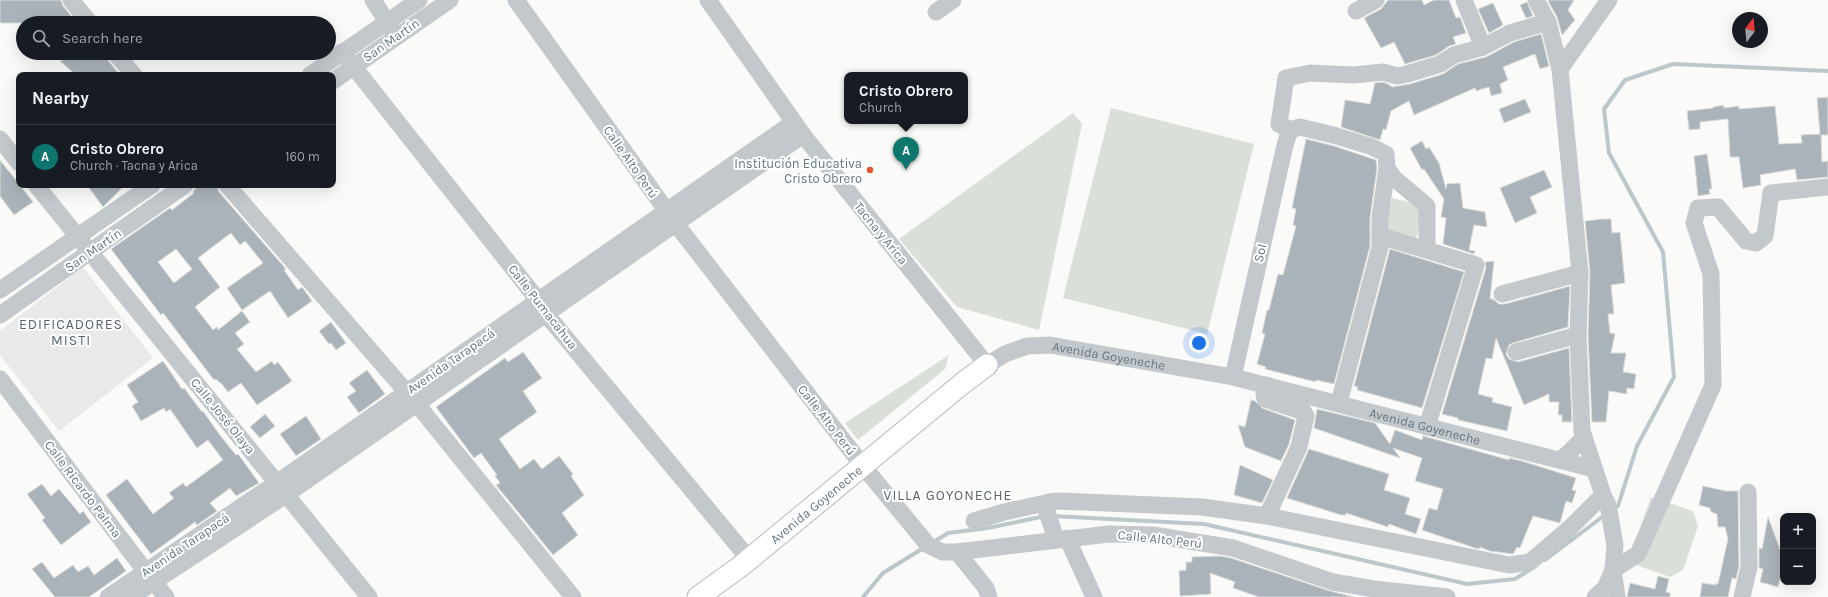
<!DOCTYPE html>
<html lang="en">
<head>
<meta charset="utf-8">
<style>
	:root { --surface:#171b24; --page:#242831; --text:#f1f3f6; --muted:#9ea1a6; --line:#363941; --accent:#0f766e }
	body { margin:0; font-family:Karla,sans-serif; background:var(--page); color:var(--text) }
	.controls { position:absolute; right:12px; bottom:12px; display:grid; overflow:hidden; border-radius:8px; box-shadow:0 4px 16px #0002 }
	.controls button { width:36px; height:36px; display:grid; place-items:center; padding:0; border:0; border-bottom:1px solid var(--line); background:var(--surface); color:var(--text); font:20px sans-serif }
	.compass { position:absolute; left:1732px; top:12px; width:36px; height:36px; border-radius:50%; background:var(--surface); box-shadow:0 4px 16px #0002; rotate:16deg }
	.you { position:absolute; left:1199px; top:343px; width:14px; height:14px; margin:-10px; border:3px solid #fff; border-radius:50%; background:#1a73e8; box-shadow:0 0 0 6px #1a73e833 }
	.badge { display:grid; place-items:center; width:26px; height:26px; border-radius:50%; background:var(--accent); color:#fff; font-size:13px; font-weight:700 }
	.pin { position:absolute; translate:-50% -33px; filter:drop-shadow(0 1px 2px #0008) }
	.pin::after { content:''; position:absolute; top:21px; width:14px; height:12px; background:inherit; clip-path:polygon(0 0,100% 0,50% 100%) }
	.popup { position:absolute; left:844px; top:72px; width:124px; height:52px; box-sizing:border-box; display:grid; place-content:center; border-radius:8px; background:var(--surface); filter:drop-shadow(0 1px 3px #0005); font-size:13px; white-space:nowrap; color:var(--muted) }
	.popup b { font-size:15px; color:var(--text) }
	.popup::after { content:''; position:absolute; left:50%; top:100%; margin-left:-8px; border:8px solid transparent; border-top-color:var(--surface) }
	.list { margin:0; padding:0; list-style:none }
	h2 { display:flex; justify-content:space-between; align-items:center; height:52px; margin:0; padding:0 16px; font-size:17px }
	h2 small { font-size:13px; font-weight:400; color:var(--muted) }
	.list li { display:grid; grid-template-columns:26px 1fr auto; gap:12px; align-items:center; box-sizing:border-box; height:64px; padding:0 16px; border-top:1px solid var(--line) }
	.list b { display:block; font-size:15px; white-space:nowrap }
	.list p { margin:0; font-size:13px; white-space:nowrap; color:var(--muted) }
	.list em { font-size:13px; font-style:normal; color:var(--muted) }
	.icon { flex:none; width:22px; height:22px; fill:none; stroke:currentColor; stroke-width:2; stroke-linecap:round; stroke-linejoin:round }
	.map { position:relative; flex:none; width:1828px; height:597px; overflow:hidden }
	.search { position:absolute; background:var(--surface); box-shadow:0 4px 16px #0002; left:16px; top:16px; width:320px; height:44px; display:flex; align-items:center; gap:10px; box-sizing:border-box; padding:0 14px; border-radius:22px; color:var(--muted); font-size:15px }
	.panel { position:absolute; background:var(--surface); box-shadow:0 4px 16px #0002; left:16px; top:72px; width:320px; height:116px; border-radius:8px }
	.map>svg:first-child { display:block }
</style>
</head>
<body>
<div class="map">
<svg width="1828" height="597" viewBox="0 0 1828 597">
	<rect width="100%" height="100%" fill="#fafaf8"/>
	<path fill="#e8e9e9" d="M83 267 153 358 59 431 0 355V331Z"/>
	<g fill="#dadfd7">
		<path d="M1111 108 1254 144 1207 334 1063 298Z"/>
		<path d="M1073 113 1082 124 1039 330 957 307 899 239Z"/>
		<path d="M1392 198 1425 206 1415 244 1383 235Z"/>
		<path d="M949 355 945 369 858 440 845 423Z"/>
		<path d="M1651 497 1693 511 1698 526 1683 570 1670 577 1628 562Z"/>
	</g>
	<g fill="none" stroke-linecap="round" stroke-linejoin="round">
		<g stroke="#bbc7cb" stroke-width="4">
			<path d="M1614 508 1618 506 1637 446 1674 377 1663 252 1609 153 1604 109 1625 80 1673 64 1828 71"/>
			<path d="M1052 516 1204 524 1467 584 1515 579 1531 569"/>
			<path d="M932 543 948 533 988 528 1045 516"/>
			<path d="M1545 560 1605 515"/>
			<path d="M863 597 883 573 925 547"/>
		</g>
	</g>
	<g fill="#aab3b9" stroke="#dcdcda" fill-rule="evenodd">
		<path d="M0 0H61L63 6 77 23H0Z"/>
		<path d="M1388 0H1422L1424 5 1434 0H1449L1456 18 1460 17 1466 33 1453 37 1456 44 1449 46 1436 55 1405 64 1394 42 1381 48 1364 18 1381 9Z"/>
		<path d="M1549 0H1574L1568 10 1575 20 1562 35 1557 17 1548 1Z"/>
		<path d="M1527 2 1533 16 1526 18 1520 5Z"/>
		<path d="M1493 3 1503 25 1489 33 1478 9Z"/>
		<path d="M1541 34 1549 66 1540 69 1535 54 1503 67 1508 80 1500 84 1502 93 1491 96 1489 87 1476 91 1475 88 1414 115 1409 101 1391 111 1386 130 1383 129 1380 140 1341 127 1345 100 1370 104 1375 83 1382 82 1388 84 1392 87 1410 84 1443 74 1458 64 1486 57 1514 42Z"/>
		<path d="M57 53H102L120 75H76L60 61 63 60Z"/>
		<path d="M1828 97V135H1821L1822 162 1828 161V177L1797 180 1795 169 1760 175 1761 185 1743 188 1739 157H1730L1728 119 1700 122V129L1689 130 1687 111 1713 108V107L1723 105 1724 108 1739 106V109L1775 106 1779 144 1802 143 1801 135 1820 134 1817 98Z"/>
		<path d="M1525 99 1531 112 1504 123 1499 109Z"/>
		<path d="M1306 139 1334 146 1376 160 1377 168 1370 218V246L1334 384 1316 380V382L1265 369 1266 367 1257 364 1265 334 1262 333 1267 310H1269L1278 274 1283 275 1296 226 1293 225 1296 209 1292 208Z"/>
		<path d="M1422 141 1426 149 1429 147 1439 163 1446 189 1447 184 1460 183 1463 208 1485 212 1487 227 1474 225 1469 250 1475 251 1474 254 1443 244 1446 218 1441 217 1444 199 1424 169 1422 170 1410 148Z"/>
		<path d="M1707 154 1712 189H1709L1710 194 1698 196 1694 156Z"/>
		<path d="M0 160 33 202 14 215 0 196Z"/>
		<path d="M1544 170 1552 187 1530 197 1537 213 1515 223 1500 188Z"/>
		<path d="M87 185H125L103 207Z"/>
		<path d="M200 185H217L219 192 286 269 284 270 298 290 302 287 312 301 288 318 270 291 242 310 227 288 263 263 245 241 240 245 231 233 198 258 220 287 195 307 213 330 217 327 218 330 242 311 250 322 235 333 244 344 237 349 256 372 272 361 274 365 278 362 292 381 257 405 241 383 228 392 221 383H220L216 379 214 380 163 313 161 315 111 249 170 208 172 210 194 193 193 191ZM176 249 192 269 174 283 158 262Z"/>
		<path d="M1603 219H1611L1612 233 1620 232 1625 283 1611 285 1614 314H1608L1610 333 1615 334 1611 353H1626L1623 372 1636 374 1634 389 1627 388V394L1609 391 1606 422H1592L1588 335 1590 272 1585 221Z"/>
		<path d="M1390 249 1464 272 1422 408 1357 390 1358 387 1354 386Z"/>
		<path d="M1494 261 1490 299H1493L1499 304H1505L1570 286 1568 327 1513 343 1509 345 1506 354 1509 359 1518 362 1569 348 1572 422H1562V415H1558L1559 402H1549V394L1524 405 1496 338 1492 359 1486 358 1478 394 1493 398 1492 402 1512 407 1507 431 1458 420V418L1442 414 1486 268 1485 262Z"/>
		<path d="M331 322 346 343 336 350 331 343 329 344 319 331Z"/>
		<path d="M523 352 542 378 523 391 537 412 499 439 520 469 534 459 542 469 559 456 573 474 571 476 584 495 562 513 578 535 553 555 496 485 500 483 495 476 497 475 481 453 474 458 436 407 505 358 508 362Z"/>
		<path d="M163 361 182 389 184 388 202 412 203 411 219 434 236 455 238 454 259 483 236 496 230 488 210 503 217 511 197 525 195 522 151 554 106 495 127 479 153 514 174 498 169 493 183 483 186 487 223 460 208 440 197 448 170 409 166 412 164 408 141 421 132 406 138 402 127 385Z"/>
		<path d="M367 370 385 394 359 413 347 397 356 391 349 383Z"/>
		<path d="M1251 400 1255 401 1262 408 1295 420 1289 444 1281 461 1245 447 1238 425 1245 427Z"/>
		<path d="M1317 409 1375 423 1390 444 1395 430 1422 440 1423 436 1427 437 1509 460V458L1522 461 1576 478 1572 490 1576 491 1572 503 1566 501 1560 523 1533 516 1520 548 1517 547 1513 554 1490 551 1480 547 1479 549 1475 548 1422 530 1429 508 1437 510 1443 489 1415 481 1422 458 1393 448 1400 458 1314 428Z"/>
		<path d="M265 414 275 426 260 438 250 427Z"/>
		<path d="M306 416 321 439 296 456 280 434Z"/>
		<path d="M1309 449 1389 474 1384 490 1410 498 1405 514 1421 519 1416 534 1389 524 1388 527 1346 513V515H1341L1287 498Z"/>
		<path d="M1240 465 1273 480 1262 503 1234 495Z"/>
		<path d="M42 484 51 496 59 489 80 514 83 511 91 522 61 545 42 520 45 518 27 494Z"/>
		<path d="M1703 486 1726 491H1738L1739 566 1736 579 1732 578 1728 597H1700L1702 583 1716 585V583L1718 584 1728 539 1725 527H1718L1717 514 1711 512 1710 508 1699 505Z"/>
		<path d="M1768 517 1781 552H1783V568L1778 587 1760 582 1763 569 1759 568V548L1762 549Z"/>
		<path d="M1220 556 1231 558 1330 591 1354 597H1259L1233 588 1235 582 1210 573 1211 594 1180 596 1179 571 1186 570V562H1192V557Z"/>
		<path d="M117 558 126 571 89 597H55L32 569 42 562 54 578 73 565 78 572 88 566 94 575Z"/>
		<path d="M1658 576 1669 579 1666 592 1670 593V597H1627L1630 583 1655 589Z"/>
	</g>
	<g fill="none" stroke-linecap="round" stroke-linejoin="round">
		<g stroke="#b5babe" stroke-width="23">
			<g id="major">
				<path id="s2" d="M698 597 741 566 963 383 987 365"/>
			</g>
		</g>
		<g stroke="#c3c8cc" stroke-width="17">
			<path d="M71 0 90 23"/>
			<path d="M373 0 392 30"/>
			<path d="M516 0 676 224 863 466 928 545 942 552H957L1109 534 1153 535 1233 548 1333 582 1374 589 1447 597"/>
			<path id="s1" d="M708 0 803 135 987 365 1005 354 1027 346 1050 345 1233 377 1594 469"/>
			<path d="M1464 0 1483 47"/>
			<path d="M1536 0 1548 22 1560 69 1580 273 1578 335 1582 431 1603 495 1608 505 1615 545 1613 570 1617 597"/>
			<path d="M1356 11 1376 0"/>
			<path d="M936 12 953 0"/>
			<path d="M342 52 538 300 546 314 749 559"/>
			<path d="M115 53 134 75"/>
			<path d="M1560 69 1609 0"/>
			<path d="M310 75 419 0"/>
			<path d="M333 81 450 0"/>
			<path d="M0 139 19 163"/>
			<path d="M1387 168 1394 178 1427 206V250"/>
			<path d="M36 185 369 597"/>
			<path d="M227 185 416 403 573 597"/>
			<path d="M1380 236 1476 265 1427 427"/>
			<path d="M0 290 152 185"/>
			<path d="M1502 294 1580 273"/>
			<path d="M0 315 185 185"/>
			<path d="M1516 352 1578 335"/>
			<path d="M1233 377 1285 145 1290 130"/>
			<path d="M0 379 146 572 166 597"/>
			<path d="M1267 385 1264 394 1265 399 1304 412 1306 416 1299 447 1267 516"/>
			<path d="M1339 403 1380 247V218L1387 168 1386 154 1372 147 1337 136 1300 127 1290 130 1279 124 1286 78 1310 73 1354 75 1383 72 1397 76 1407 74 1440 64 1454 55 1483 47 1510 33 1548 22"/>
			<path d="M1561 460 1584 438"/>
			<path d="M974 521 1004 512 1050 502"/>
			<path d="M1067 538 1094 597"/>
			<path d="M1056 539 1046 509 1050 502 1058 501 1202 507 1267 516 1509 565 1530 562 1571 527 1603 495"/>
			<path d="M957 552 986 588 989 597"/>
			<path d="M108 597 278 482 794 122"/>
			<path d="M131 597 287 494 803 135"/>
			<path d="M1595 597 1605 588 1613 570 1638 554 1713 385 1711 274 1694 223 1698 208 1718 207 1746 241 1756 243 1765 236 1771 193 1828 187"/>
			<path d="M1742 597 1749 567 1748 492"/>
		</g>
		<use href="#major" stroke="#fff" stroke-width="21"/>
	</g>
	<circle fill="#e4572e" stroke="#fff" stroke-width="1.5" cx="870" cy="170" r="4"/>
	<g text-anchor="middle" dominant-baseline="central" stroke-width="4" stroke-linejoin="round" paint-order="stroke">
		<g font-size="13" fill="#657683" stroke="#fff">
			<text transform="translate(391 40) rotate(-35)">San Martín</text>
			<text transform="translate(631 162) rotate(55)">Calle Alto Perú</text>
			<text transform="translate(881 233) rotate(51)">Tacna y Arica</text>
			<text transform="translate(93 250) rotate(-35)">San Martín</text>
			<text transform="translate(1260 253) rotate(-77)">Sol</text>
			<text transform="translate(543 307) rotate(52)">Calle Pumacahua</text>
			<text stroke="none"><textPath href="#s1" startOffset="587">Avenida Goyeneche</textPath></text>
			<text transform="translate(451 361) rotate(-35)">Avenida Tarapacá</text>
			<text transform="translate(223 416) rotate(51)">Calle José Olaya</text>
			<text transform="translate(827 420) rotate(52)">Calle Alto Perú</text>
			<text stroke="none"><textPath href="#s1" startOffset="911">Avenida Goyeneche</textPath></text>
			<text transform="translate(83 489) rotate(53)">Calle Ricardo Palma</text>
			<text stroke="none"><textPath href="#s2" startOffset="150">Avenida Goyeneche</textPath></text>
			<text transform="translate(1160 539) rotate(6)">Calle Alto Perú</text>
			<text transform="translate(185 545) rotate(-34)">Avenida Tarapacá</text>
		</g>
		<g font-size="13" fill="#657683" stroke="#fff" text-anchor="end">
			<text x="862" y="163">Institución Educativa<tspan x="862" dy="15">Cristo Obrero</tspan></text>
		</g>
		<g font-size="14" letter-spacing="1" fill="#57646e" stroke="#fff">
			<text x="71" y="324">EDIFICADORES<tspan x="71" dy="16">MISTI</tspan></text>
			<text x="948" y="495">VILLA GOYONECHE</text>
		</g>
	</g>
</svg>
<div class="controls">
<button>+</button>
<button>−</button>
</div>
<svg class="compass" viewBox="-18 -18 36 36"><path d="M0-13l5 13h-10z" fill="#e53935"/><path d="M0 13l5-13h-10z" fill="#9ea1a6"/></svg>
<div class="you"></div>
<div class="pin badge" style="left:906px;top:170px">A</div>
<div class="popup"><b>Cristo Obrero</b>Church</div>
<div class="search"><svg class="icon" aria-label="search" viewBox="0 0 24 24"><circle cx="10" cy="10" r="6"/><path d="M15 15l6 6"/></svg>Search here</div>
<section class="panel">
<h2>Nearby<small></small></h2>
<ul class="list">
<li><span class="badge">A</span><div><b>Cristo Obrero</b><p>Church · Tacna y Arica</p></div><em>160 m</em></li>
</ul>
</section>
</div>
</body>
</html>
